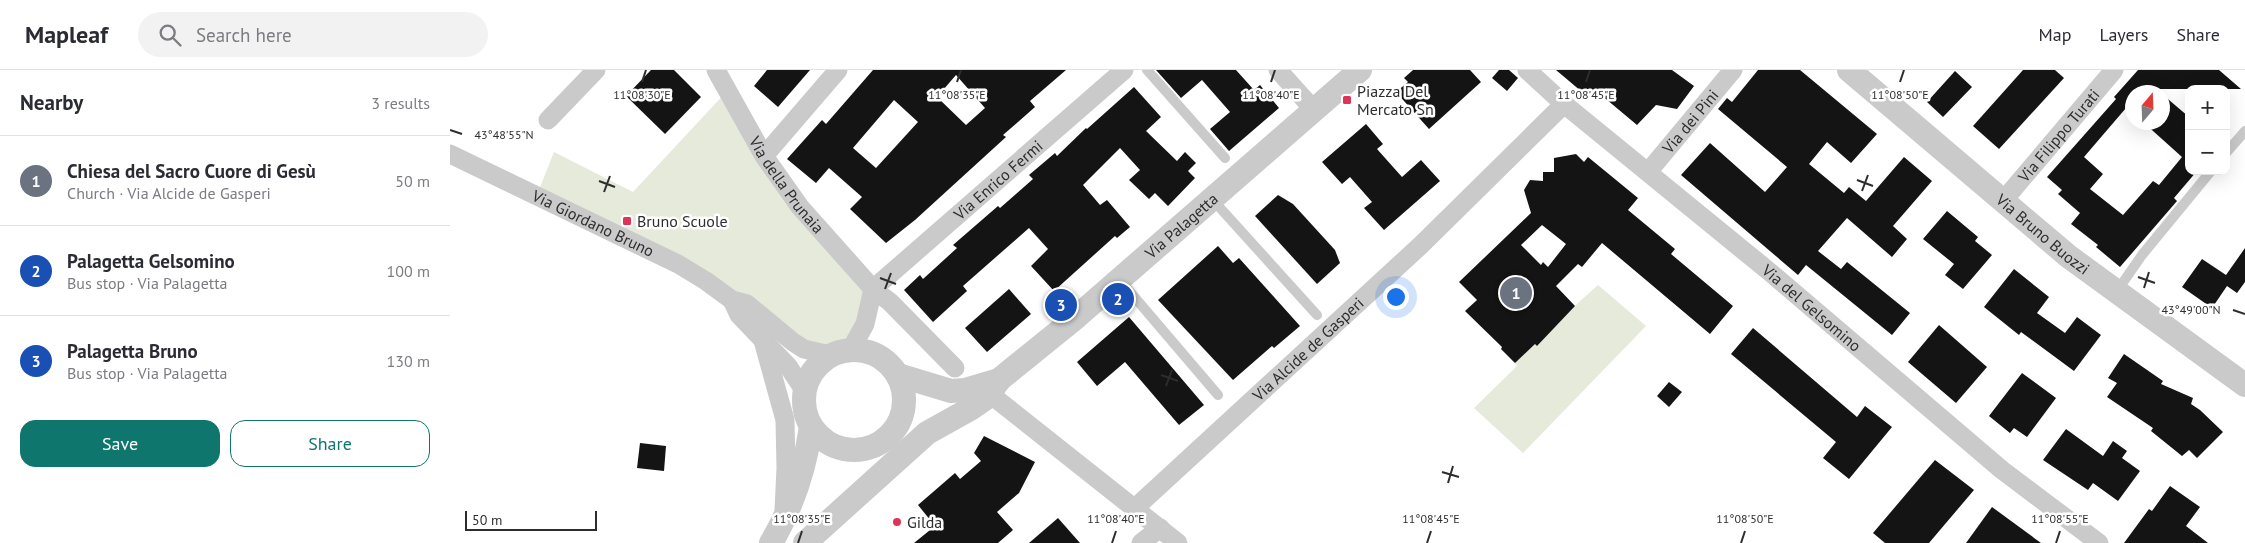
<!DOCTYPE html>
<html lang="en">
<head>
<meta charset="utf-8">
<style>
	:root { --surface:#fff; --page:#f2f2f3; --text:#2b2b33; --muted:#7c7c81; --line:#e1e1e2; --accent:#0f766e }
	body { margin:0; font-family:"PT Sans",sans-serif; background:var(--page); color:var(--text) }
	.controls { position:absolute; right:15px; top:15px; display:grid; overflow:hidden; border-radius:10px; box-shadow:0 5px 20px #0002 }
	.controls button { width:45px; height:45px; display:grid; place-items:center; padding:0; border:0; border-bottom:1px solid var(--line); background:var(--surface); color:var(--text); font:25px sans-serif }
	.compass { position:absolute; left:1675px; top:15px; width:45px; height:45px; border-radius:50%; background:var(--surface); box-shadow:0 5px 20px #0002; rotate:19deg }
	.scale { position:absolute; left:15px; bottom:12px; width:132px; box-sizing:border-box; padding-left:5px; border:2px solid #2d2d2d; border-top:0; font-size:14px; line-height:18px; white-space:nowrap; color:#2d2d2d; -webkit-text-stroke:4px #fff; paint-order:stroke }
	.you { position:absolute; left:945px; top:226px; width:18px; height:18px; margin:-12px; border:4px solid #fff; border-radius:50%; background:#1a73e8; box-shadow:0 0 0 8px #1a73e833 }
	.badge { display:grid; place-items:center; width:32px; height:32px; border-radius:50%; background:var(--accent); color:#fff; font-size:16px; font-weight:700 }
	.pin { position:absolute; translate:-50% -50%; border:2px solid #fff; box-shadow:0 1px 5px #0006 }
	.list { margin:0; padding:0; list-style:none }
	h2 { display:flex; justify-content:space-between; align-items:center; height:65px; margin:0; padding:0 20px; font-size:21px }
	h2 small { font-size:16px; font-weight:400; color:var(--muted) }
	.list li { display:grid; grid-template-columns:32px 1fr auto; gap:15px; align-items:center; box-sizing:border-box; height:90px; padding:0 20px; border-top:1px solid var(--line) }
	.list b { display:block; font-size:19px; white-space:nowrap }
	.list p { margin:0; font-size:16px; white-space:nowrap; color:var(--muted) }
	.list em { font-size:16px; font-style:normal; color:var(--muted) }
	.actions { display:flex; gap:10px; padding:15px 20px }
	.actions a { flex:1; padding:11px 0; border:1px solid var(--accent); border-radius:15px; text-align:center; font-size:18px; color:var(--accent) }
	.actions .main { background:var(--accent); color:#fff }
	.icon { flex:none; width:28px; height:28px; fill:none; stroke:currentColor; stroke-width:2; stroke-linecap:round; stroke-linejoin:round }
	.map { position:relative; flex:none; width:1795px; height:473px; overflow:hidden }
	header { display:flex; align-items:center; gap:30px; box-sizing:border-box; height:70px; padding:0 25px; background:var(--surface); border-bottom:1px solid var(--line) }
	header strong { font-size:24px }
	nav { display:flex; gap:28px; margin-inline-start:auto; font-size:18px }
	.search { width:350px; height:45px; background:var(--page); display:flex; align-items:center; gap:12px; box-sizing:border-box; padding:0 18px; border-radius:28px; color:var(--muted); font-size:19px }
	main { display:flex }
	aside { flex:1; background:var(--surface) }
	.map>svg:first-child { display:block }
</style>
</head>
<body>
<header>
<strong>Mapleaf</strong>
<div class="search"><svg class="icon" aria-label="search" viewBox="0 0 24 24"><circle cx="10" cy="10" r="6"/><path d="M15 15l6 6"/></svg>Search here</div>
<nav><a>Map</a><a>Layers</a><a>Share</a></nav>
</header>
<main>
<aside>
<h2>Nearby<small>3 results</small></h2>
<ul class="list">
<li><span class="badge" style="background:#6b7280">1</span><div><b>Chiesa del Sacro Cuore di Gesù</b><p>Church · Via Alcide de Gasperi</p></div><em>50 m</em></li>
<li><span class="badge" style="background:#1a4fb4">2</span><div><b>Palagetta Gelsomino</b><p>Bus stop · Via Palagetta</p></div><em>100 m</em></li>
<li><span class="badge" style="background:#1a4fb4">3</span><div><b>Palagetta Bruno</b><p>Bus stop · Via Palagetta</p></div><em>130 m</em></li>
</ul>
<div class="actions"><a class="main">Save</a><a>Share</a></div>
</aside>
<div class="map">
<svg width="1795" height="473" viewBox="0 0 1795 473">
	<rect width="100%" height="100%" fill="#fff"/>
	<g fill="#e5eada">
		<path d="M278 20 298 55 423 219 401 279 380 285 306 240 87 125 104 82 183 122Z"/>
		<path d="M1148 215 1196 256 1073 383 1024 338 1067 296 1065 293 1085 274 1087 276 1127 234Z"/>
	</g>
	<g fill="#141414" fill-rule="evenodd">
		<path d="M201 0H224L251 27 215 64 176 26Z"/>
		<path d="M317 0H360L328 37 304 16Z"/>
		<path d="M423 0H616L580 31 585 37 553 65 556 67 465 150 436 173 400 139 412 127 379 98 366 113 337 89 372 50 376 54ZM506 5 535 38 516 55 487 27ZM444 30 468 52 426 98 403 78Z"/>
		<path d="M706 0H786L804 20 810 15 829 38 779 81 760 59 780 42 752 10 731 28Z"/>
		<path d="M963 0H1020L1031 12 979 59 946 22 958 12 954 8Z"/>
		<path d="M1049 0H1059L1068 8 1057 21 1042 8Z"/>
		<path d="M1106 0H1222L1244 16 1227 39 1206 35 1187 55 1144 19 1138 27Z"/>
		<path d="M1308 0H1350L1427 64 1401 93 1377 72 1359 94 1394 123 1399 117 1416 131 1454 87 1482 111 1443 156 1457 169 1442 187 1397 148 1368 181 1391 199 1397 192 1460 243 1442 265 1356 195 1348 205 1231 105 1260 73 1315 122 1337 97 1268 39 1277 28 1282 32Z"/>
		<path d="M1573 0H1605L1614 8 1549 79 1523 56Z"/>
		<path d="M1688 0H1769L1791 19H1706L1710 22H1682V31L1634 87 1653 104 1640 119 1673 145 1703 111 1709 115 1732 87 1693 52H1712V24L1739 47V101H1747L1724 128 1727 131 1670 197 1646 177 1648 175 1621 154 1630 143 1608 124 1612 120 1597 107 1666 29 1664 27Z"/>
		<path d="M1505 1 1522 17 1493 47 1477 32Z"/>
		<path d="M684 17 711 47 696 61 727 91 735 82 746 93 738 101 745 108 718 136 705 123 699 129 679 110 690 100 670 78 633 115 650 135 657 130 680 157 667 168 665 166 604 221 581 196 598 179 579 158 513 216 517 221 483 252 454 220 470 205 473 209 507 178 503 175 548 136 550 138 583 109 579 105 605 83 607 86 636 58 637 59Z"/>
		<path d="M916 54 933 74 927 79 952 107 971 90 990 111 934 160 914 138 922 132 900 107 892 114 872 92Z"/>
		<path d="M1126 84 1134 92 1138 87 1188 128 1178 140 1225 179 1221 184 1283 236 1260 264 1152 173 1132 197 1128 194 1106 216 1125 236 1087 276 1085 274 1065 293 1051 279 1052 277 1015 241 1027 230 1009 212 1081 143 1074 120 1080 110 1093 111V102H1104V88ZM1092 155 1116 174 1098 197 1093 192 1091 195 1071 175Z"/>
		<path d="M828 125 843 134 885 180 890 193 867 214 805 146Z"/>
		<path d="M1497 141 1528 167 1525 171 1542 185 1513 219 1495 205 1504 194 1473 169Z"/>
		<path d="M768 176 783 193 789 188 850 256 824 278 822 276 783 310 708 230Z"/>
		<path d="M1795 178V212L1787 223 1777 216 1762 238 1732 217 1752 189 1776 205Z"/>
		<path d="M1564 199 1599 227 1587 243 1615 263 1627 247 1651 265 1624 301 1571 262 1569 265 1534 237Z"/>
		<path d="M559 219 581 244 537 282 515 258Z"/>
		<path d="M679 247 754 335 729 355 675 292 647 316 627 292Z"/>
		<path d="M1489 255 1537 297 1506 333 1458 292Z"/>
		<path d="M1303 258 1407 347 1415 336 1442 357 1399 409 1373 388 1386 372 1281 284Z"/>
		<path d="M1674 284 1713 311 1711 314 1743 328 1741 334 1750 340 1773 362 1747 388 1739 380 1732 386 1701 361 1703 358 1657 327 1667 313 1658 308Z"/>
		<path d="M1572 303 1606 328 1577 367 1564 358 1560 363 1539 346Z"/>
		<path d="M1219 312 1232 322 1219 337 1207 326Z"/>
		<path d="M1616 359 1653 386 1663 371 1677 381 1672 388 1690 401 1668 431 1643 413 1638 420 1593 390Z"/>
		<path d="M534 366 585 392 569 423 547 442 563 460 548 473H464L485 456 468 435 505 403 510 409 531 391 524 383Z"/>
		<path d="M190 373 216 376 214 401 187 398Z"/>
		<path d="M1485 390 1524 420 1479 473H1435L1423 463Z"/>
		<path d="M1720 416 1750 437 1736 456 1758 473H1674L1699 439 1702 441Z"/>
		<path d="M1542 437 1591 473H1516Z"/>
		<path d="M608 448 630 473H579Z"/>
	</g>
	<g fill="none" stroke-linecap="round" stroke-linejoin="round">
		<g stroke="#cacaca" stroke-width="10">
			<path d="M697 0 775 88"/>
			<path d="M1776 83 1795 61"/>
			<path d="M762 129 867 245"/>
			<path d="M669 209 768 325"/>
			<path d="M1667 221 1692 185 1761 101"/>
		</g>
		<g stroke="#cacaca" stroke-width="19">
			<path id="s1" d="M266 0 314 86 350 137 423 219 440 232 505 298"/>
			<path d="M828 0 864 40"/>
			<path id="s2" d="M1077 0 1114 34 1321 203 1552 400 1649 473"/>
			<path d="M98 50 146 0"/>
			<path id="s3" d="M0 84 228 194 256 211 282 230 297 234 343 272 354 279 380 285"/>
			<path d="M314 86 388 0"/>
			<path id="s4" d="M1198 102 1283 0"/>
			<path id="s5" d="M1553 131 1664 0"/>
			<path id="s6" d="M423 219 674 0"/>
			<path d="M282 230 289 245 338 296 354 320"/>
			<path d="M312 267 335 350 336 398 334 440"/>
			<path d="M401 279 415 254 423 219"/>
			<path d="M540 324 728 473"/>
			<path id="s7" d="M685 438 971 175 1114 34"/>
			<path d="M691 473 710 458"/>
		</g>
		<g stroke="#cacaca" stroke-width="24">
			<path id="s8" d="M1399 0 1618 186 1795 315"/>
			<circle cx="404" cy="330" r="50"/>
			<path d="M448 305 501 321 515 320 549 310"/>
			<path d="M321 473C343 436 355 399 361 357"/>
			<path id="s9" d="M355 473 477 363 520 339 536 328 550 309 623 250 910 0"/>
		</g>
	</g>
	<path fill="none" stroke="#2d2d2d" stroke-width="2" d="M192 12 196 0M507 12 511 0M821 12 825 0M1136 12 1140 0M1450 12 1454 0M0 60 12 64M1407 110 1423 116M149 111 165 117M1412 121 1418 105M154 122 160 106M1688 207 1705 213M430 208 446 214M1694 218 1699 202M435 219 441 203M1783 240 1795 244M711 305 728 311M716 316 722 300M992 402 1009 407M998 413 1003 396M348 473 352 461M662 473 666 461M977 473 981 461M1291 473 1295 461M1606 473 1610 461"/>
	<g fill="#de3459" stroke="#fff" stroke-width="2">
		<rect x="892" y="25" width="10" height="10" rx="2.5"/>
		<rect x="172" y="146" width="10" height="10" rx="2.5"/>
		<circle cx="447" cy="452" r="5"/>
	</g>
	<g text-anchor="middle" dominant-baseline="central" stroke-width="5" stroke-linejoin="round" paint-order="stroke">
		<g font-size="16" fill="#2d2d2d" stroke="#fff" text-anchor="start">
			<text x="907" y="21">Piazza Del<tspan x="907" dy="18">Mercato Sn</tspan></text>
			<text x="187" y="151">Bruno Scuole</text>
			<text x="457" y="452">Gilda</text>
		</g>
		<g font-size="16" fill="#2d2d2d" stroke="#fff">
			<text stroke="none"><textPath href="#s4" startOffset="66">Via dei Pini</textPath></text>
			<text stroke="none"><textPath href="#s5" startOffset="86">Via Filippo Turati</textPath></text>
			<text stroke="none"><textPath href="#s6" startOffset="166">Via Enrico Fermi</textPath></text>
			<text stroke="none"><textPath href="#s1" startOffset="135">Via della Prunaia</textPath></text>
			<text stroke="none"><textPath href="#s3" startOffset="159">Via Giordano Bruno</textPath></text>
			<text stroke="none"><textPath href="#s9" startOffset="494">Via Palagetta</textPath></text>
			<text stroke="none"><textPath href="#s8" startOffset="254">Via Bruno Buozzi</textPath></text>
			<text stroke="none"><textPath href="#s2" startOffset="371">Via del Gelsomino</textPath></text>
			<text stroke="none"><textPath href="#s7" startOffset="235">Via Alcide de Gasperi</textPath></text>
		</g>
	</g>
	<g font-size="12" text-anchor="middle" fill="#2d2d2d" stroke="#fff" stroke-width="5" stroke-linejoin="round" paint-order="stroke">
		<text x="1450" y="29">11°08'50"E</text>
		<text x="192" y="29">11°08'30"E</text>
		<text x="507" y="29">11°08'35"E</text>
		<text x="821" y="29">11°08'40"E</text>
		<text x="1136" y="29">11°08'45"E</text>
		<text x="54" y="69">43°48'55"N</text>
		<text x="1741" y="244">43°49'00"N</text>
		<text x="352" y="453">11°08'35"E</text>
		<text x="666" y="453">11°08'40"E</text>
		<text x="981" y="453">11°08'45"E</text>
		<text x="1295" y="453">11°08'50"E</text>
		<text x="1610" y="453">11°08'55"E</text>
	</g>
</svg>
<div class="controls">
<button>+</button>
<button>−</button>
</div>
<svg class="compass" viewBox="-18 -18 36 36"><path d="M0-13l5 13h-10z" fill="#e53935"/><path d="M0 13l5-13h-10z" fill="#7c7c81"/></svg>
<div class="scale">50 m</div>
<div class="you"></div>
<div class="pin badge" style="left:1066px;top:223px;background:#6b7280">1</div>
<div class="pin badge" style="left:668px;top:229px;background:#1a4fb4">2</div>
<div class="pin badge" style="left:611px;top:235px;background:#1a4fb4">3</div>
</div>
</main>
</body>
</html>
